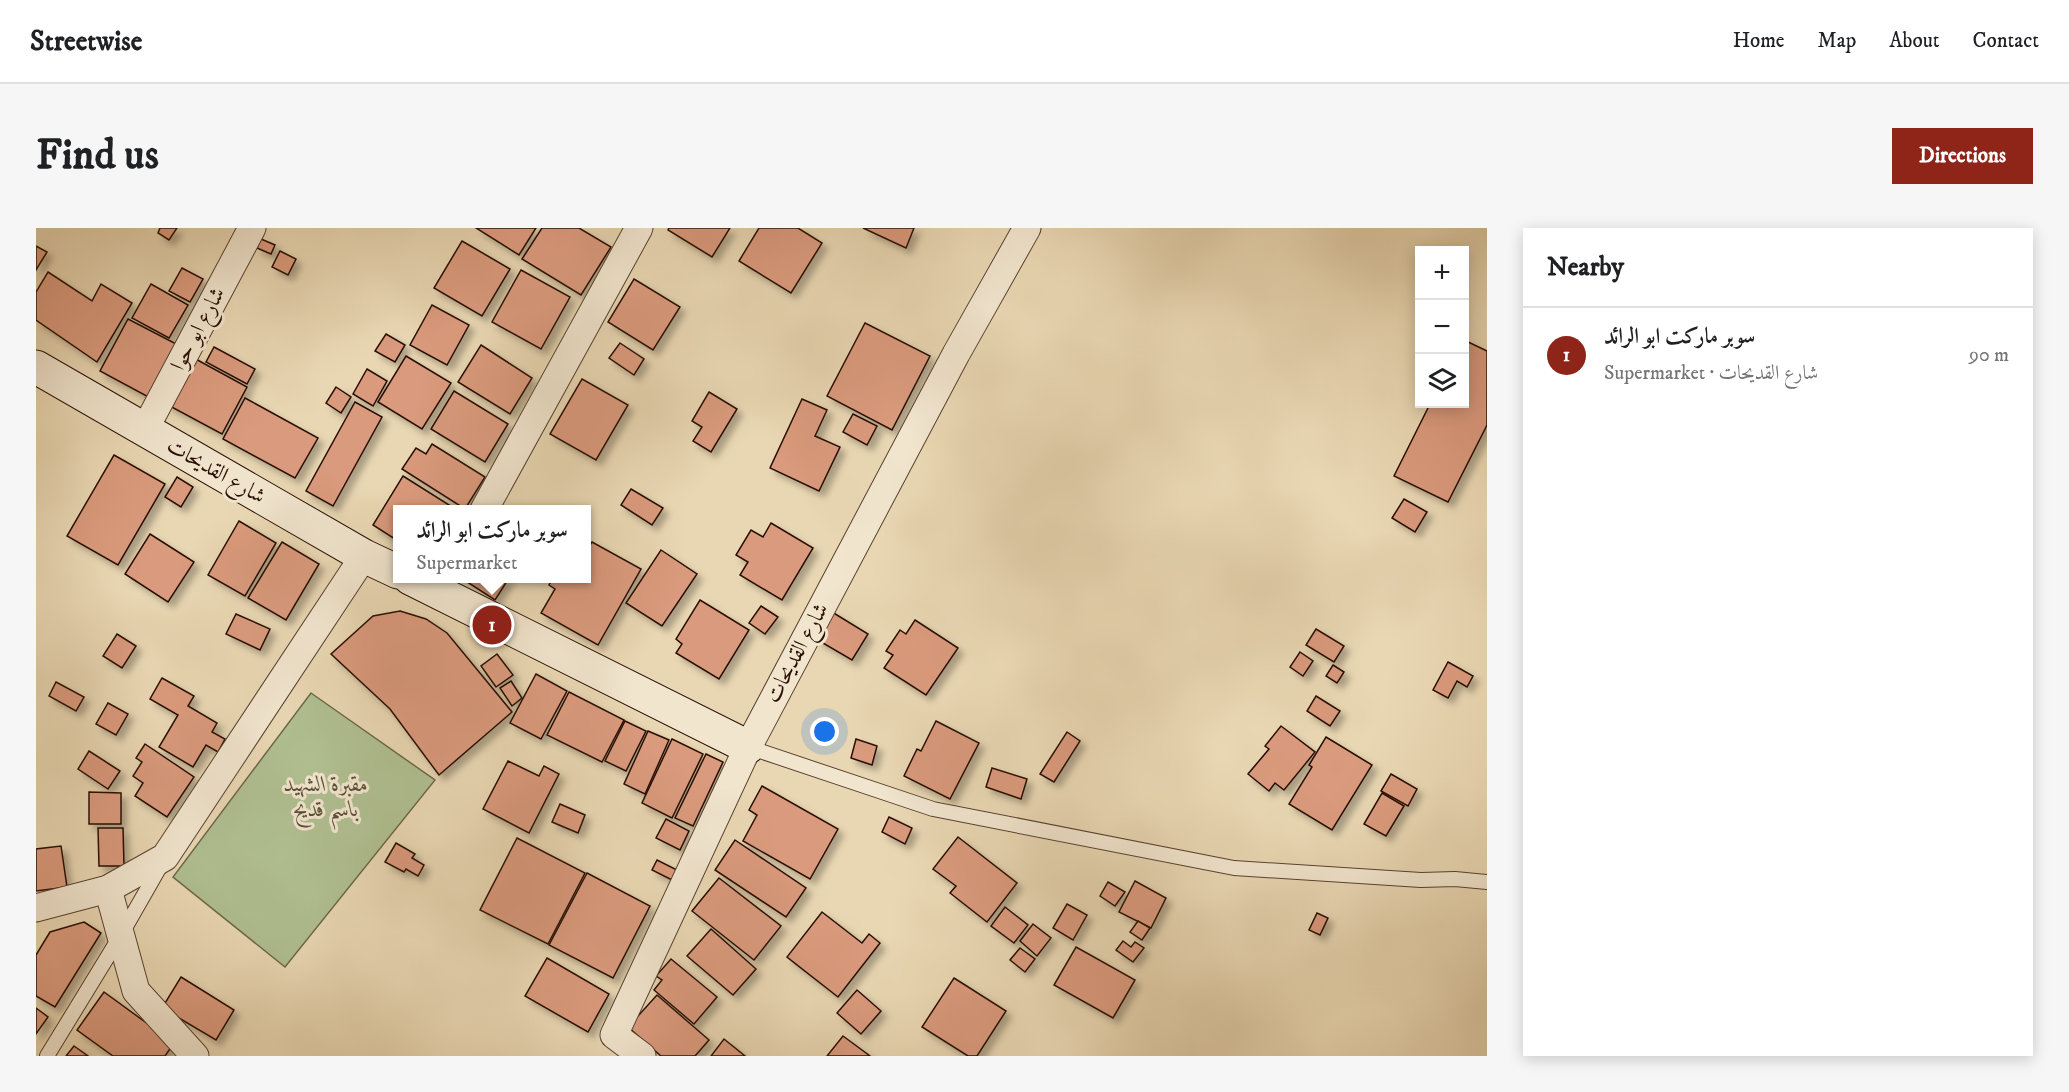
<!DOCTYPE html>
<html lang="en">
<head>
<meta charset="utf-8">
<style>
	:root { --surface:#fff; --page:#f6f6f6; --text:#202124; --muted:#757577; --line:#e0e0e0; --accent:#8f2418 }
	body { margin:0; font-family:"IM FELL DW Pica",Amiri,serif; background:var(--page); color:var(--text) }
	.controls { position:absolute; right:18px; top:18px; display:grid; overflow:hidden; border-radius:0px; box-shadow:0 3px 15px #0003 }
	.controls button { width:54px; height:54px; display:grid; place-items:center; padding:0; border:0; border-bottom:2px solid var(--line); background:var(--surface); color:var(--text); font:30px sans-serif }
	.you { position:absolute; left:789px; top:504px; width:21px; height:21px; margin:-15px; border:4px solid #fff; border-radius:50%; background:#1a73e8; box-shadow:0 0 0 9px #1a73e833 }
	.badge { display:grid; place-items:center; width:39px; height:39px; border-radius:50%; background:var(--accent); color:#fff; font-size:20px; font-weight:700 }
	.pin { position:absolute; translate:-50% -50%; border:3px solid #fff; box-shadow:0 2px 6px #0006 }
	.popup { position:absolute; left:357px; top:277px; width:198px; height:78px; box-sizing:border-box; display:grid; place-content:center; border-radius:0px; background:var(--surface); filter:drop-shadow(0 2px 4px #0005); font-size:20px; white-space:nowrap; color:var(--muted) }
	.popup b { font-size:22px; color:var(--text) }
	.popup::after { content:''; position:absolute; left:50%; top:100%; margin-left:-12px; border:12px solid transparent; border-top-color:var(--surface) }
	.list { margin:0; padding:0; list-style:none }
	h2 { display:flex; justify-content:space-between; align-items:center; height:78px; margin:0; padding:0 24px; font-size:26px }
	h2 small { font-size:20px; font-weight:400; color:var(--muted) }
	.list li { display:grid; grid-template-columns:39px 1fr auto; gap:18px; align-items:center; box-sizing:border-box; height:96px; padding:0 24px; border-top:2px solid var(--line) }
	.list b { display:block; font-size:22px; white-space:nowrap }
	.list p { margin:0; font-size:20px; white-space:nowrap; color:var(--muted) }
	.list em { font-size:20px; font-style:normal; color:var(--muted) }
	.icon { flex:none; width:33px; height:33px; fill:none; stroke:currentColor; stroke-width:2; stroke-linecap:round; stroke-linejoin:round }
	.map { position:relative; flex:none; width:1451px; height:828px; overflow:hidden; border-radius:0px }
	header { display:flex; align-items:center; gap:36px; box-sizing:border-box; height:84px; padding:0 30px; background:var(--surface); border-bottom:2px solid var(--line) }
	header strong { font-size:28px }
	nav { display:flex; gap:33px; margin-inline-start:auto; font-size:21px }
	.intro { display:flex; align-items:center; justify-content:space-between; box-sizing:border-box; height:144px; padding:0 36px }
	h1 { margin:0; font-size:42px }
	.button { padding:15px 27px; border-radius:0px; background:var(--accent); color:#fff; font-size:21px; font-weight:700 }
	main { display:flex; gap:36px; padding:0 36px }
	aside { flex:1; background:var(--surface); border-radius:0px; box-shadow:0 3px 15px #0003 }
	.map>svg:first-child { display:block }
</style>
</head>
<body>
<header>
<strong>Streetwise</strong>
<nav><a>Home</a><a>Map</a><a>About</a><a>Contact</a></nav>
</header>
<div class="intro"><h1>Find us</h1><a class="button">Directions</a></div>
<main>
<div class="map">
<svg width="1451" height="828" viewBox="0 0 1451 828">
	<defs>
		<filter id="shadow"><feDropShadow dx="5.5" dy="5.5" stdDeviation="3" flood-color="#0004"/></filter>
	</defs>
	<rect width="100%" height="100%" fill="#e9d7b3"/>
	<filter id="stains"><feTurbulence type="fractalNoise" baseFrequency=".00333" numOctaves="4"/><feColorMatrix values="0 0 0 0 .2 0 0 0 0 .09 0 0 0 0 .02 0 0 0 .5 -.17"/></filter>
	<radialGradient id="worn" r=".72"><stop offset=".6" stop-color="#630" stop-opacity="0"/><stop offset="1" stop-color="#630" stop-opacity=".3"/></radialGradient>
	<path fill="#b0bf91" stroke="#6c684b" stroke-width="1.5" d="M275 465 399 552 249 739 137 649Z"/>
	<g fill="#da9a7d" stroke="#291005" stroke-width="1.5" filter="url(#shadow)">
		<path d="M124 0H141L133 12 122 5Z"/>
		<path d="M440 0H500L483 27Z"/>
		<path d="M506 0H543L575 19 545 67 486 31Z"/>
		<path d="M633 0H694L676 29 632 2Z"/>
		<path d="M723 0H762L786 15 755 65 703 33Z"/>
		<path d="M827 0H878L870 20Z"/>
		<path d="M225 11 239 17 235 26 221 20Z"/>
		<path d="M426 13 474 41 446 88 398 60Z"/>
		<path d="M0 18 11 24 0 42Z"/>
		<path d="M244 23 260 31 252 47 236 39Z"/>
		<path d="M146 40 167 51 154 74 133 63Z"/>
		<path d="M485 42 534 69 505 121 456 94Z"/>
		<path d="M12 44 56 73 65 56 96 75 61 134 0 92V64Z"/>
		<path d="M598 51 644 79 617 122 572 94Z"/>
		<path d="M115 56 152 77 133 110 96 90Z"/>
		<path d="M396 77 433 97 411 137 374 117Z"/>
		<path d="M92 91 146 119 118 172 64 143Z"/>
		<path d="M829 95 894 128 856 202 791 168Z"/>
		<path d="M350 106 369 117 359 134 339 123Z"/>
		<path d="M1428 112 1451 123V197L1412 274 1358 248 1394 176H1428Z"/>
		<path d="M584 115 608 131 598 147 573 130Z"/>
		<path d="M445 117 496 150 474 186 422 154Z"/>
		<path d="M178 119 219 141 211 156 170 134Z"/>
		<path d="M370 128 415 155 386 201 342 174Z"/>
		<path d="M156 129 211 159 186 206 130 176Z"/>
		<path d="M331 141 351 153 337 178 317 166Z"/>
		<path d="M546 151 592 177 560 232 514 206Z"/>
		<path d="M300 159 315 169 305 185 290 175Z"/>
		<path d="M418 163 472 196 449 234 395 201Z"/>
		<path d="M673 164 701 181 675 224 657 213 666 199 656 193Z"/>
		<path d="M209 170 282 210 259 250 187 211Z"/>
		<path d="M766 171 791 182 779 208 804 219 783 263 734 240Z"/>
		<path d="M319 174 346 189 297 278 270 263Z"/>
		<path d="M817 186 841 198 831 217 807 204Z"/>
		<path d="M396 216 449 249 429 281 366 241 380 220 390 226Z"/>
		<path d="M78 227 129 256 82 337 31 308Z"/>
		<path d="M367 248 421 282H362V313L337 297Z"/>
		<path d="M141 249 157 259 145 279 129 269Z"/>
		<path d="M595 261 627 280 616 297 585 277Z"/>
		<path d="M1368 271 1391 284 1379 304 1356 290Z"/>
		<path d="M203 293 240 315 209 368 172 347Z"/>
		<path d="M735 295 777 320 746 372 704 347 712 334 700 327 715 302 727 309Z"/>
		<path d="M114 306 158 334 132 374 89 346Z"/>
		<path d="M246 314 283 336 250 392 212 370Z"/>
		<path d="M556 314 605 341 562 417 505 385 519 361 513 357 517 350H550V323Z"/>
		<path d="M625 322 661 346 626 398 590 375Z"/>
		<path d="M425 350H473L459 372Z"/>
		<path d="M664 372 713 402 683 451 640 425 646 416 640 411Z"/>
		<path d="M725 378 742 389 729 406 713 395Z"/>
		<path d="M364 383 390 391 411 405 476 484 403 547 354 481 295 426 337 388Z"/>
		<path d="M796 384 832 406 816 432 780 411Z"/>
		<path d="M200 386 234 401 224 422 190 406Z"/>
		<path d="M879 392 922 420 890 467 848 440 857 427 850 423 864 402 870 406Z"/>
		<path d="M1280 401 1308 418 1298 434 1270 417Z"/>
		<path d="M81 406 100 418 86 440 67 428Z"/>
		<path d="M1264 424 1277 433 1267 448 1254 439Z"/>
		<path d="M461 426 477 447 460 459 445 438Z"/>
		<path d="M1412 434 1437 448 1431 459 1421 453 1412 470 1397 462Z"/>
		<path d="M1297 437 1308 444 1301 455 1290 448Z"/>
		<path d="M500 446 531 463 505 511 474 495Z"/>
		<path d="M126 450 158 468 152 478 181 495 176 504 189 511 182 524 170 517 157 539 123 519 142 487 114 471Z"/>
		<path d="M475 453 486 470 476 478 464 460Z"/>
		<path d="M20 454 48 469 40 483 13 468Z"/>
		<path d="M533 464 588 492 566 534 511 507Z"/>
		<path d="M1280 468 1304 483 1294 498 1271 483Z"/>
		<path d="M72 475 92 486 80 507 60 496Z"/>
		<path d="M589 493 610 503 590 543 569 533Z"/>
		<path d="M900 493 943 515 914 571 868 548 881 521 885 523Z"/>
		<path d="M1245 498 1279 524 1248 562 1239 555 1233 563 1212 546 1233 521 1229 518Z"/>
		<path d="M612 503 633 512 609 566 588 556Z"/>
		<path d="M1031 504 1044 513 1018 554 1004 546Z"/>
		<path d="M1290 509 1336 537 1296 602 1253 576 1276 539 1273 537Z"/>
		<path d="M636 511 667 526 636 590 606 575Z"/>
		<path d="M820 511 841 518 836 537 815 530Z"/>
		<path d="M109 516 158 549 131 589 99 568 107 555 97 548 106 534 100 530Z"/>
		<path d="M53 523 84 543 72 561 42 541Z"/>
		<path d="M670 526 687 534 657 598 639 590Z"/>
		<path d="M472 533 503 548 508 538 523 546 493 605 447 581Z"/>
		<path d="M956 540 991 551 985 571 950 559Z"/>
		<path d="M1355 546 1381 561 1372 578 1345 563Z"/>
		<path d="M726 558 802 601 774 651 707 613 721 587 713 582Z"/>
		<path d="M53 564 85 565V596H53Z"/>
		<path d="M1346 565 1368 578 1350 608 1328 596Z"/>
		<path d="M524 576 549 587 542 605 516 594Z"/>
		<path d="M853 589 876 600 869 616 846 604Z"/>
		<path d="M630 591 653 603 644 622 620 610Z"/>
		<path d="M62 600H87L88 638H63Z"/>
		<path d="M922 609 981 655 951 694 914 665 920 658 897 641Z"/>
		<path d="M481 610 549 645 512 716 444 682Z"/>
		<path d="M699 612 770 660 750 689 679 642Z"/>
		<path d="M360 615 379 626 376 630 388 637 382 648 370 641 368 644 349 634Z"/>
		<path d="M25 618 31 659 0 663V621Z"/>
		<path d="M621 632 641 642 636 652 616 642Z"/>
		<path d="M551 645 614 678 577 750 513 717Z"/>
		<path d="M683 650 745 698 718 732 656 683Z"/>
		<path d="M1099 653 1130 670 1115 700 1083 684Z"/>
		<path d="M1072 654 1089 664 1079 678 1064 668Z"/>
		<path d="M1031 676 1051 687 1037 712 1017 700Z"/>
		<path d="M969 679 992 697 978 715 955 698Z"/>
		<path d="M786 684 826 715 833 706 844 715 802 769 751 729Z"/>
		<path d="M1281 685 1292 690 1284 707 1273 702Z"/>
		<path d="M1102 693 1114 700 1106 712 1094 704Z"/>
		<path d="M48 694 65 705 19 779 0 768V727L14 704Z"/>
		<path d="M997 696 1015 710 1001 728 984 713Z"/>
		<path d="M675 701 720 741 697 767 651 728Z"/>
		<path d="M1087 713 1095 719 1099 714 1108 720 1097 734 1080 722Z"/>
		<path d="M1040 719 1099 752 1077 790 1018 757Z"/>
		<path d="M984 720 999 731 989 744 974 732Z"/>
		<path d="M511 730 573 766 552 804 489 768Z"/>
		<path d="M635 731 681 769 658 796 618 762 626 752 620 748Z"/>
		<path d="M145 749 198 782 180 812 126 780Z"/>
		<path d="M918 750 970 783 941 828H932L886 799Z"/>
		<path d="M821 762 845 783 825 806 801 785Z"/>
		<path d="M68 764 138 815 129 828H77L41 802Z"/>
		<path d="M621 767 673 812 659 828H625L592 799Z"/>
		<path d="M0 780 12 789 0 806Z"/>
		<path d="M807 808 834 828H791Z"/>
		<path d="M688 811 709 828H675Z"/>
		<path d="M38 818 52 828H30Z"/>
	</g>
	<g fill="none" stroke-linecap="round" stroke-linejoin="round">
		<g stroke="#594230" stroke-width="16">
			<g id="lane">
				<path d="M712 519 897 581 1198 640 1385 652 1419 651 1451 654"/>
				<path d="M11 828 85 707 125 637"/>
			</g>
		</g>
		<g stroke="#594230" stroke-width="29">
			<g id="street">
				<path d="M109 201 216 0"/>
				<path d="M448 282 603 0"/>
				<path d="M72 661 100 763 159 828"/>
				<path d="M0 680 72 661 129 629 328 328"/>
				<path d="M606 828 578 807 712 519 920 126 991 0"/>
			</g>
		</g>
		<g stroke="#291005" stroke-width="35">
			<g id="secondary">
				<path d="M0 139 328 328 362 344"/>
				<path d="M374 350 712 519"/>
			</g>
		</g>
		<use href="#lane" stroke="#f1e5ce" stroke-width="14"/>
		<use href="#street" stroke="#f1e5ce" stroke-width="27"/>
		<use href="#secondary" stroke="#f1e5ce" stroke-width="33"/>
	</g>
	<g text-anchor="middle" dominant-baseline="central" stroke-width="6" stroke-linejoin="round" paint-order="stroke">
		<g font-size="22" fill="#291005" stroke="#f1e5ce">
			<text transform="translate(162 101) rotate(-62)">شارع ابو حوا</text>
			<text transform="translate(180 243) rotate(30)">شارع القديحات</text>
			<text transform="translate(761 425) rotate(-62)">شارع القديحات</text>
		</g>
		<g font-size="22" font-style="italic" fill="#584d36" stroke="#f1e5ce">
			<text x="290" y="556">مقبرة الشهيد<tspan x="290" dy="25">باسم قديح</tspan></text>
		</g>
	</g>
	<rect width="100%" height="100%" filter="url(#stains)"/>
	<rect width="100%" height="100%" fill="url(#worn)"/>
</svg>
<div class="controls">
<button>+</button>
<button>−</button>
<button><svg class="icon" aria-label="layers" viewBox="0 0 24 24"><path d="M12 4l9 5-9 5-9-5zM3 14l9 5 9-5"/></svg></button>
</div>
<div class="you"></div>
<div class="pin badge" style="left:456px;top:397px">1</div>
<div class="popup"><b>سوبر ماركت ابو الرائد</b>Supermarket</div>
</div>
<aside>
<h2>Nearby<small></small></h2>
<ul class="list">
<li><span class="badge">1</span><div><b>سوبر ماركت ابو الرائد</b><p>Supermarket · شارع القديحات</p></div><em>90 m</em></li>
</ul>
</aside>
</main>
</body>
</html>
